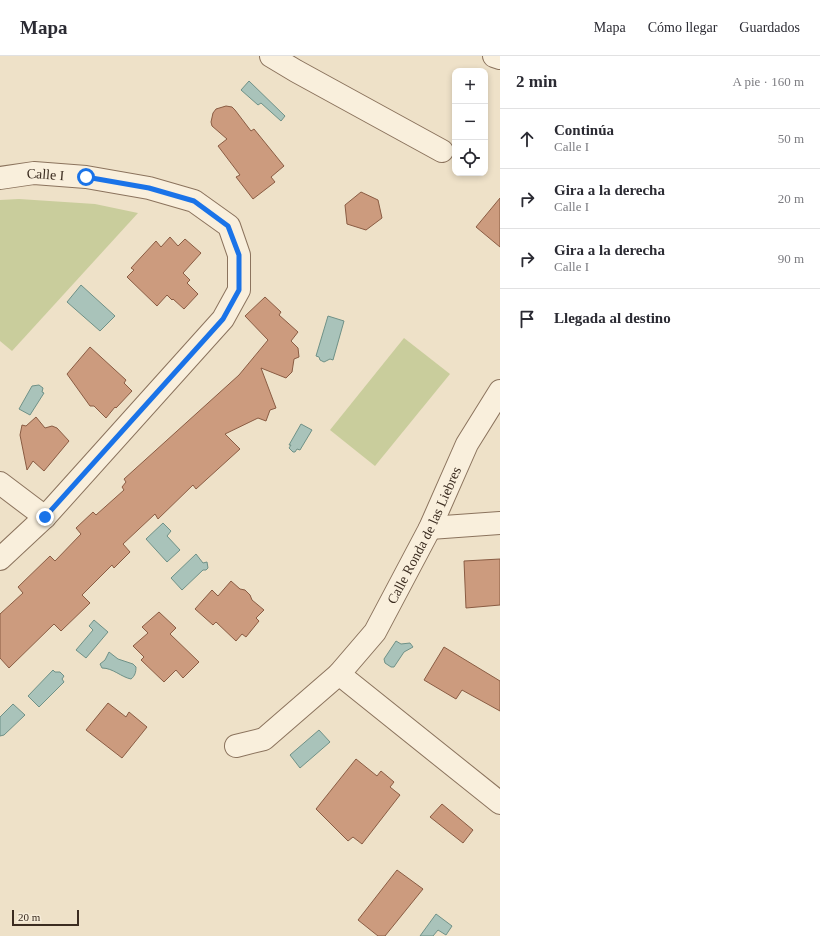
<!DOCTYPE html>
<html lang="es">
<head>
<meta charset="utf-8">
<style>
	:root { --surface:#fff; --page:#f7f7f7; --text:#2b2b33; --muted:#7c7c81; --line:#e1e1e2 }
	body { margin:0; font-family:Georgia,serif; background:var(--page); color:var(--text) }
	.controls { position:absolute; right:12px; top:12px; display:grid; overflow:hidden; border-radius:8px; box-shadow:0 2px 6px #0003 }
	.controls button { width:36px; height:36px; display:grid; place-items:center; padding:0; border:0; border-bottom:1px solid var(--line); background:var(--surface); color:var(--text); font:20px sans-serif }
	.scale { position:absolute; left:12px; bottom:10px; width:67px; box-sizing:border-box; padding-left:4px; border:2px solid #3b2c20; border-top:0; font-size:11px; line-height:14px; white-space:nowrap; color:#3b2c20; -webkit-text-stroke:3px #f6ecd8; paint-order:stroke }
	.stop { position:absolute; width:12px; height:12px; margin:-9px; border:3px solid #1a73e8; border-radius:50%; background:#fff }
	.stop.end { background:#1a73e8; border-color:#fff; box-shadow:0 1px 4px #0008 }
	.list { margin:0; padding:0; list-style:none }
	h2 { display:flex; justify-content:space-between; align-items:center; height:52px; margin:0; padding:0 16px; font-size:17px }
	h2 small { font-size:13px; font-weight:400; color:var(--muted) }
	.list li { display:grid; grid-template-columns:26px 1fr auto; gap:12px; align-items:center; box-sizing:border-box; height:60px; padding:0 16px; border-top:1px solid var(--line) }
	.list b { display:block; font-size:15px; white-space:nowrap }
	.list p { margin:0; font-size:13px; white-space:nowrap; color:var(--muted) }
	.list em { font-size:13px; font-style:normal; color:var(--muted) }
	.icon { flex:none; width:22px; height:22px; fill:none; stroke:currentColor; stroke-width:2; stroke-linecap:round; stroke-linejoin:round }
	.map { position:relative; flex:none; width:500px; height:880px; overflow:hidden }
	header { display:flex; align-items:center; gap:24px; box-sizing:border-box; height:56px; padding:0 20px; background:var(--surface); border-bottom:1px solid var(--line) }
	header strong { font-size:19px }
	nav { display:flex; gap:22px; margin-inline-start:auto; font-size:14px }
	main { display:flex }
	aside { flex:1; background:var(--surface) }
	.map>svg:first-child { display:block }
</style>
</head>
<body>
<header>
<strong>Mapa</strong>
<nav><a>Mapa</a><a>Cómo llegar</a><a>Guardados</a></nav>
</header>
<main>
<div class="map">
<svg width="500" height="880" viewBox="0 0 500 880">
	<rect width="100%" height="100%" fill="#eee1c8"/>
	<g fill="#c9cd9c">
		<path d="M19 143 95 148 138 157 12 295 0 285V144Z"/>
		<path d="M404 282 450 318 375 410 330 374Z"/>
	</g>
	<g fill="#a9c3ba" stroke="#6f9187">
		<path d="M249 25 285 60 281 65 261 47 258 49 241 34Z"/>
		<path d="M81 229 115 260 100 275 67 246Z"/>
		<path d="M328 260 344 265 333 304 330 303 324 306 320 304 319 301 316 300Z"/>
		<path d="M39 329 43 332 42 336 44 337 30 359 19 353 32 330Z"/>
		<path d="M301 368 312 374 300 394 297 393 295 396H293L289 392 291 389H289Z"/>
		<path d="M163 467 171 475 167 480 180 494 167 506 146 483Z"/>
		<path d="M196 498 203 507 207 506 208 512 206 514H203L182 534 171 522Z"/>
		<path d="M94 564 108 576 86 602 76 594 93 574 89 570Z"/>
		<path d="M396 585 401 588 410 587 413 591 404 596 394 611H391L385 607 384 603Z"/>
		<path d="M109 596 118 603 133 608 136 611C136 616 135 620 131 623 121 621 113 612 102 612L100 608 105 604Z"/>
		<path d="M53 614 55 616H60L64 620 62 623 64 626 39 651 28 640Z"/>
		<path d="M13 648 25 659 4 679 0 680V661Z"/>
		<path d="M319 674 330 686 300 712 290 699Z"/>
		<path d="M436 858 452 870 446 879 438 874 433 880H420Z"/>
	</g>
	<g fill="#cc9b7e" stroke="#8a5c43">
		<path d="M226 50 232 51 235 54 251 75 254 73 284 110 271 121 275 126 253 143 236 121 240 119 218 90 227 83 212 70 211 66 213 57 216 53Z"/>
		<path d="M361 136 378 144 382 162 366 174 347 168 345 149Z"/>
		<path d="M500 142V191L476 171Z"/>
		<path d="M170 181 178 190 185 183 201 197 183 217 190 224 187 227 198 238 184 253 173 243 172 244 167 239 157 250 127 221 134 214 131 212 156 185 161 191Z"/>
		<path d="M265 241 281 256 279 259 298 276 291 285 298 292 299 301 294 303 292 316 286 322 261 312 276 352 270 354 266 365 258 362 225 378 240 393 196 433 193 429 158 463 155 458 123 488 130 496 114 512 112 509 82 539 90 547 61 575 54 568 9 612 0 602V558L23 537 18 531 50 500 55 505 81 478 76 472 93 456 96 459 124 434 122 431 126 426 124 423 239 319 268 284 245 260Z"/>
		<path d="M90 291 126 324 124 327 132 335 116 352 115 351 106 362 94 350H90L67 318Z"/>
		<path d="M36 361 45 372 52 370 57 372 69 385 44 415 33 405 27 414 20 379 22 369 26 370Z"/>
		<path d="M500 503V549L466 552 464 505Z"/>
		<path d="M231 525 240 533 245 534 250 539 252 544 264 554 256 562 259 565 246 581 242 578 236 585 216 566 213 569 195 553 212 534 218 540Z"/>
		<path d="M159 556 176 572 170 578 199 606 183 622 176 614 164 626 141 604 144 601 133 590 148 577 142 571Z"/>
		<path d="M444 591 500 625V655L462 634 456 643 424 624Z"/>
		<path d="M108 647 126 661 129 656 147 671 122 702 86 674Z"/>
		<path d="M356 703 377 720 381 715 394 726 390 731 400 739 362 788 353 781 348 785 316 753Z"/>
		<path d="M442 748 473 774 463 787 430 761Z"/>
		<path d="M397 814 423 833 385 880H378L358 864Z"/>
	</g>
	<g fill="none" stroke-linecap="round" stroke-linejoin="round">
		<g stroke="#8b735d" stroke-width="24">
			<g id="minor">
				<path d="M271 0 296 15 442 95"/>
				<path d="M494 0 500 2"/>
				<path id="s1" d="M0 122 34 117 86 121 149 132 194 145 229 170 239 199V234L223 263 45 461 0 503"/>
				<path d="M0 427 45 461"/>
				<path d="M430 472 500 467"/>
				<path d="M339 618 500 747"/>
				<path id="s2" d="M236 690 264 683 339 618 375 576 430 472 467 388 500 335"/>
			</g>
		</g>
		<use href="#minor" stroke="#f9efdc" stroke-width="22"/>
	</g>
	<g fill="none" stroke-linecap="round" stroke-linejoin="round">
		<path stroke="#1a73e8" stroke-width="5" d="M45 461 223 263 239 234V199L228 170 194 145 149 132 86 121"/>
	</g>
	<g text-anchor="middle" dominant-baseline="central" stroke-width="4" stroke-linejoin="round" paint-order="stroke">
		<g font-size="14" fill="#3b2c20" stroke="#f6ecd8">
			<text stroke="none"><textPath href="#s1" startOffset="46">Calle I</textPath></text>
			<text stroke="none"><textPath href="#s2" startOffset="292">Calle Ronda de las Liebres</textPath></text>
		</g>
	</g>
</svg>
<div class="controls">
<button>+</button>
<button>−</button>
<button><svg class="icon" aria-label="locate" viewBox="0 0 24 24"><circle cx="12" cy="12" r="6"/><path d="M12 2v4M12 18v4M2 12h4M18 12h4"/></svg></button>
</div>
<div class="scale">20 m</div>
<div class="stop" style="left:86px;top:121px"></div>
<div class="stop end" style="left:45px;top:461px"></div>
</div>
<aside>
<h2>2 min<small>A pie · 160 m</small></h2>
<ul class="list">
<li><svg class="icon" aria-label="ahead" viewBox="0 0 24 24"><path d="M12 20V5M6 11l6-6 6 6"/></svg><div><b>Continúa</b><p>Calle I</p></div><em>50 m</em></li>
<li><svg class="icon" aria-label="right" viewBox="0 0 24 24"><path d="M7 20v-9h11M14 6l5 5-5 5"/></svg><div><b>Gira a la derecha</b><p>Calle I</p></div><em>20 m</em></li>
<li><svg class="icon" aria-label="right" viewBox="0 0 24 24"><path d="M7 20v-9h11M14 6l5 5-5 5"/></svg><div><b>Gira a la derecha</b><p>Calle I</p></div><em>90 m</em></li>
<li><svg class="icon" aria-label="arrive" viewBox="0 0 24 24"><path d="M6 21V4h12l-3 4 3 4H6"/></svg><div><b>Llegada al destino</b></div></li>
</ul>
</aside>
</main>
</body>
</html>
